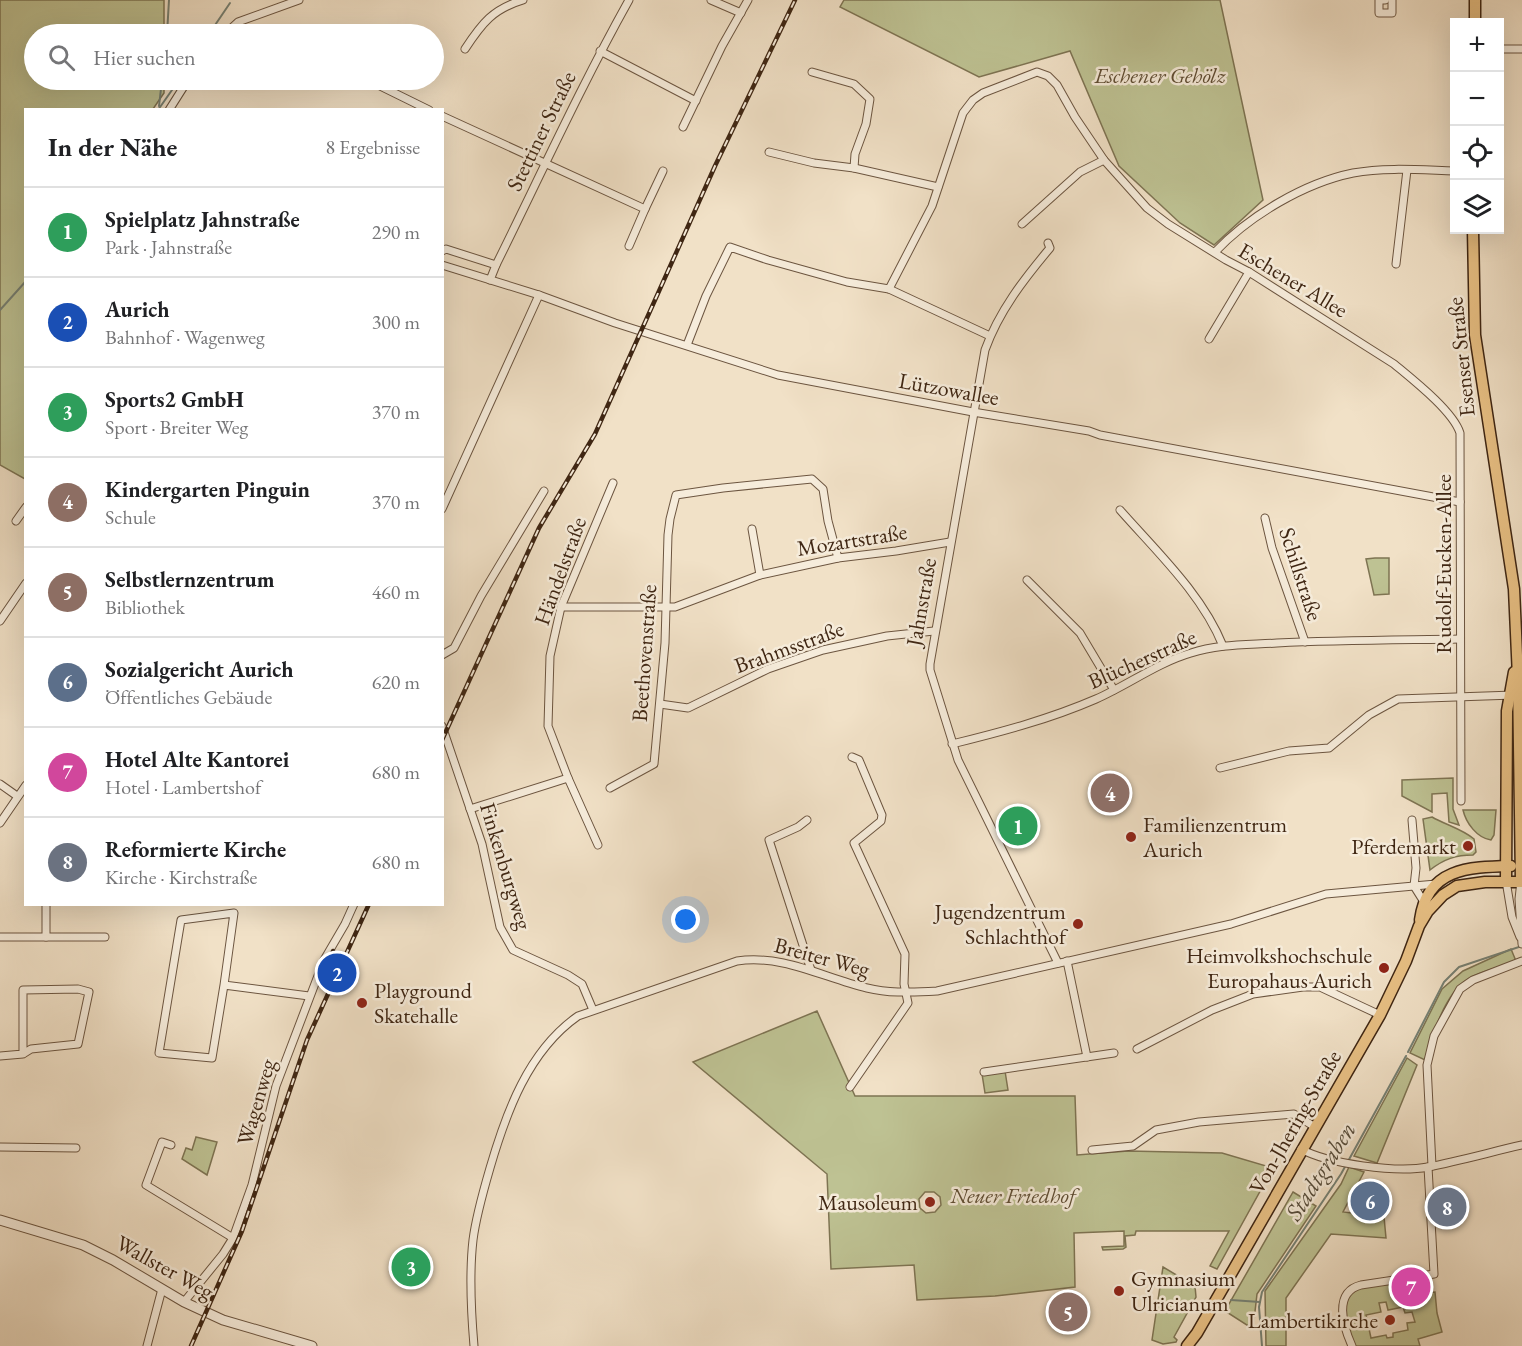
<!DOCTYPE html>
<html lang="de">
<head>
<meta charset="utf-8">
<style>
	:root { --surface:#fff; --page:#f2f2f2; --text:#202124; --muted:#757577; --line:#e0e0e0; --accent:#7c3aed }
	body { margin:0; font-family:"EB Garamond",serif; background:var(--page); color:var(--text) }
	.controls { position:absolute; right:18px; top:18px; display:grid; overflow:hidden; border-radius:0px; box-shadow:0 6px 24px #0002 }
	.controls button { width:54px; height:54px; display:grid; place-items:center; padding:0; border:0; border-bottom:2px solid var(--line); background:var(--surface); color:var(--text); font:30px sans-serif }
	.you { position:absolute; left:686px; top:920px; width:21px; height:21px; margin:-15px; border:4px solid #fff; border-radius:50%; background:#1a73e8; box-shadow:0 0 0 9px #1a73e833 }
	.badge { display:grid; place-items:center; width:39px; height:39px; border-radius:50%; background:var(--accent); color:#fff; font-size:20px; font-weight:700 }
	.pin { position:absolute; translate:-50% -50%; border:3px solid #fff; box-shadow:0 2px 6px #0006 }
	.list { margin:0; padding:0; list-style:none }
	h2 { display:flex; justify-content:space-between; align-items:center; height:78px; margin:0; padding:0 24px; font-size:26px }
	h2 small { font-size:20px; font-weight:400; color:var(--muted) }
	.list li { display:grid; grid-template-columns:39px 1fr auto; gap:18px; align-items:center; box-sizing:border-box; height:90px; padding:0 24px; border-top:2px solid var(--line) }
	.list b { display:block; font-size:22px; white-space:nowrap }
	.list p { margin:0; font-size:20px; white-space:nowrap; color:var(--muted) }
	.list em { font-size:20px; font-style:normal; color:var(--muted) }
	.icon { flex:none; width:33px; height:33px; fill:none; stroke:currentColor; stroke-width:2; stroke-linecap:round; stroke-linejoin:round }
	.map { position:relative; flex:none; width:1522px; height:1346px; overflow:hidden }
	.search { position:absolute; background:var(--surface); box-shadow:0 6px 24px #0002; left:24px; top:24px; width:420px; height:66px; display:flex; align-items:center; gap:15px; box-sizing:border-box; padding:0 21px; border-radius:33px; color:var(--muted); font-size:22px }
	.panel { position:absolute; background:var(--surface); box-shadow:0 6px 24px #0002; left:24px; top:108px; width:420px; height:798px; border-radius:0px }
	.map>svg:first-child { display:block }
</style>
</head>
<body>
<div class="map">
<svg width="1522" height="1346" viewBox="0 0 1522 1346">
	<rect width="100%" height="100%" fill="#f1e1c7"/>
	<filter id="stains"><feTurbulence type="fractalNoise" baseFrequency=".00333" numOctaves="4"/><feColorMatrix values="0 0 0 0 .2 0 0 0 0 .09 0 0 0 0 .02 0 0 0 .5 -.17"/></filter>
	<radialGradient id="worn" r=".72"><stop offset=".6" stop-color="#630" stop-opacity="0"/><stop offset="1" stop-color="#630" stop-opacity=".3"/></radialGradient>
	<g fill="#bec293" stroke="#7e7453" stroke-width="1.5" fill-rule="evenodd">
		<path d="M0 0H164V34H34V80H164V93L153 109 26 110 25 479 0 465Z"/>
		<path d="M844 0H1220L1263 200 1214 245 1180 223 1119 166 1070 51 979 77 840 7Z"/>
		<path d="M1375 558H1389V594L1374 595 1366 559Z"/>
		<path d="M1453 778V809L1459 825 1449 822 1447 793 1432 794V812L1402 796V780Z"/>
		<path d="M1463 810H1496L1494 835 1491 840C1477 838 1466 823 1463 810Z"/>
		<path d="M1017 811 1022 821 1031 817 1037 831 1011 844 998 819Z"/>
		<path d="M1432 817C1446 825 1462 829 1474 839L1476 852 1473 855C1456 855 1444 859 1430 870L1423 819Z"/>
		<path d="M1511 949 1516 961C1501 967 1481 971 1468 979 1445 993 1432 1036 1425 1060L1410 1053 1442 989 1463 971Z"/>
		<path d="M817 1011 855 1096H1075L1077 1155 1128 1151 1222 1153 1273 1168 1217 1269 1210 1266 1229 1231H1136L1135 1235 1125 1236 1126 1247 1123 1249 1103 1250 1102 1247 1124 1246V1231L1074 1233 1075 1287 995 1296 917 1300 914 1265 831 1269 827 1174 693 1062ZM925 1192H934L940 1197 941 1205 935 1212 926 1213 920 1208 919 1199Z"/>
		<path d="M1407 1058 1417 1065 1377 1163 1354 1156Z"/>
		<path d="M1005 1071 1008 1090 985 1093 982 1074Z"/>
		<path d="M196 1137 217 1142 207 1175 182 1159 186 1148 192 1150Z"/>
		<path d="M1349 1167 1364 1172 1343 1212 1384 1217 1386 1238 1331 1234 1286 1298V1346H1266L1265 1291 1341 1184Z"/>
		<path d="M1293 1192 1316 1206 1257 1294 1253 1329 1225 1311Z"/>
		<path d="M1163 1267 1195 1286 1196 1297 1174 1337 1177 1340 1176 1342 1163 1344 1152 1340Z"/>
		<path d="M1392 1280 1394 1296 1435 1292 1437 1313 1442 1332 1418 1339 1420 1346H1352L1344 1327 1347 1292ZM1386 1302 1388 1310 1403 1307 1405 1313 1412 1312 1415 1322 1407 1323 1408 1330 1393 1333V1337L1387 1338 1386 1335 1371 1338 1366 1315 1381 1312 1379 1303Z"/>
	</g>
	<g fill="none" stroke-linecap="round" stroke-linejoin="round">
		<g stroke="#768174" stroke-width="2">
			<path d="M167 34 169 0"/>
			<path d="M209 34 230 3"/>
			<path d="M159 106 162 80"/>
			<path d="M158 110 179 80"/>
			<path d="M0 310 26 281"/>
			<path d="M1408 1052 1444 982 1459 967 1522 946"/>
			<path d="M1231 1300 1260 1302"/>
			<path d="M1262 1346 1259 1307 1262 1292 1341 1174 1406 1056"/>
		</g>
		<g stroke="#6c5540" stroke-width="9">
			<g id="minor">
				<path d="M711 0 741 13"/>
				<path d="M1385 0H1379V13H1392V0"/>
				<path d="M225 34 238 22 299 0"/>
				<path d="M465 49C482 23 493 9 523 0"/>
				<path d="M1500 49H1522"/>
				<path d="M600 51 696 101"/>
				<path d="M812 72 854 84 870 99 866 124 855 154 854 168"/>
				<path d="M368 80 429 110"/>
				<path d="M169 110 188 80"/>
				<path d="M442 116 645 209 629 246"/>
				<path d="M683 127 722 46 748 0"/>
				<path d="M769 152 814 163 854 168 938 187"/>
				<path d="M645 209 663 171"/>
				<path d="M1022 224 1080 172 1104 160"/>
				<path d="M1048 243 1050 248C1024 279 999 311 985 350L930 664V670L958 760 1058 963"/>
				<path d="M442 251 446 249 496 265"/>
				<path d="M1215 252C1249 216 1304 183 1353 173 1386 167 1421 170 1454 171"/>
				<path d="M1396 264 1407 170"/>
				<path d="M442 265 539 295 615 323 778 375 973 412 1089 431 1100 435 1460 502"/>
				<path d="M490 280 496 265C540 176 581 86 629 0"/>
				<path d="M889 289 932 206 963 113 973 100 983 93 1037 72 1048 76 1057 85 1075 117 1104 160 1147 208 1168 224 1226 260 1249 272 1394 364C1412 379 1453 411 1460 433L1461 801"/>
				<path d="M1209 339 1249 272"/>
				<path d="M687 345 706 296 730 247 768 260 847 282 889 289 990 336"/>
				<path d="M442 509 539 295"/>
				<path d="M1120 510C1157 552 1202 594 1223 646"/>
				<path d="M1265 518 1272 548 1305 642"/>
				<path d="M16 521 26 507"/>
				<path d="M752 529 760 575"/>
				<path d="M1027 580 1080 633 1114 690"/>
				<path d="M561 607H675L760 575 838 558 896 551 950 542"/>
				<path d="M0 621 26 583"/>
				<path d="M442 655 454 648 481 596 544 491"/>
				<path d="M660 704 688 708 768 669 823 650 887 636 934 631"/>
				<path d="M442 726 482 844 500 927 513 950 568 975 582 984 593 1010"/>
				<path d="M952 744C1001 732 1050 719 1096 699 1128 685 1157 663 1191 653 1218 644 1248 645 1277 643 1338 640 1399 640 1460 639"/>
				<path d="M1220 768 1289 751 1329 748 1369 715 1398 699 1514 695"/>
				<path d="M568 778 598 845"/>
				<path d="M0 784 17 796"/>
				<path d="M610 788 654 764 665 643 668 535 670 519 676 495 723 488 812 479 823 489 828 521 838 558"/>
				<path d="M470 809 568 778 548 726 550 656 561 607 613 483"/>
				<path d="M807 820 798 827 769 840 811 970"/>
				<path d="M1412 820 1416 868 1414 886 1424 902"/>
				<path d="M0 823 26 785"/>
				<path d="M1506 881 1512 917 1520 937"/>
				<path d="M1521 881 1519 899 1522 944"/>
				<path d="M46 904V937"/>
				<path d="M0 937H105"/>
				<path d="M1067 961 1087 1057"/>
				<path d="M224 985 212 1058 159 1053 181 920 234 913 224 985 309 996"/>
				<path d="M1137 1049 1212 1010 1253 994 1303 987H1320L1380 1015"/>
				<path d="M0 1056 23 1054 31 1049 78 1044 89 992 78 989 23 990V1054"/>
				<path d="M984 1072 1114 1053"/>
				<path d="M850 1087 908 1003 904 984 905 954 854 843 881 821 882 815 859 760 852 757"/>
				<path d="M171 1145 162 1142 146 1185 233 1238"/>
				<path d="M0 1147 76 1148"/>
				<path d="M1301 1149C1328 1164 1397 1173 1428 1167 1459 1161 1491 1152 1522 1145"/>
				<path d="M1092 1150 1133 1146 1156 1130 1199 1122 1294 1114 1315 1127"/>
				<path d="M1432 1166 1427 1065 1434 1036 1460 989 1473 980 1522 961"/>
				<path d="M184 1302 223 1254 233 1238 252 1185 276 1086 324 960 345 924 354 904"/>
				<path d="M147 1346 162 1289"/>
				<path d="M474 1346C471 1311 469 1275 473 1240 476 1216 483 1192 490 1168 506 1113 528 1051 578 1016L737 961C783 954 824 978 867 988 891 994 913 992 937 991L1231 924 1326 894 1436 884"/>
				<path d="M1352 1346C1343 1326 1333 1292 1361 1285L1434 1274 1428 1167"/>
			</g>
		</g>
		<g stroke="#6c5540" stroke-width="11">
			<path id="tertiary" d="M0 1220 83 1245 113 1260 184 1302 223 1320 312 1346"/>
		</g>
		<g stroke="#3f2613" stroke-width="13">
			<g id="primary">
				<path d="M1475 22V0"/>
				<path d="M1473 230 1475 335 1514 589 1518 677 1521 881"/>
				<path d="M1506 881 1507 711 1514 672"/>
				<path d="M1420 920C1427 868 1468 867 1511 866"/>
				<path d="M1187 1346 1197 1333 1380 1015 1406 961 1419 926 1428 911 1443 895 1457 886 1485 882H1522"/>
			</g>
		</g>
		<use href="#minor" stroke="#f6ecdb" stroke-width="7"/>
		<use href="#tertiary" stroke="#f6ecdb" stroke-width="9"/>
		<use href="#primary" stroke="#e8c084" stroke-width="10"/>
		<g stroke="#3f2613" stroke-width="4.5">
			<g id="rail">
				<path d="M442 740 539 528 595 434 715 166 795 0"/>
				<path d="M323 987 333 951"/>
				<path d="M191 1346 242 1231 307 1040 369 904"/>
			</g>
		</g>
		<use href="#rail" stroke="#f6ecdb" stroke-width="2" stroke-dasharray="7" stroke-linecap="butt"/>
	</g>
	<g fill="#8f2418" stroke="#f6ecdb" stroke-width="2">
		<circle cx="1131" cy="837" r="6"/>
		<circle cx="1468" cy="846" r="6"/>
		<circle cx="1078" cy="924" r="6"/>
		<circle cx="1384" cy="968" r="6"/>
		<circle cx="362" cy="1003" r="6"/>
		<circle cx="930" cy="1202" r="6"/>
		<circle cx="1119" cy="1291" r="6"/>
		<circle cx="1390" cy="1320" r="6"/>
	</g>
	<g text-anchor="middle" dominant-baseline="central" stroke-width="5" stroke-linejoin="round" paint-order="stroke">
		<g font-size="22" font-style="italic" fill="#5f4d33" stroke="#f6ecdb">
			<text x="1160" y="75">Eschener Gehölz</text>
			<text x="1013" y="1195">Neuer Friedhof</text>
		</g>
		<g font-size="22" fill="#3f2613" stroke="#f6ecdb">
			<text transform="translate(541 131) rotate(-64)">Stettiner Straße</text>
			<text transform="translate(1293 280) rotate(31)">Eschener Allee</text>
			<text transform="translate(1461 357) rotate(-96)">Esenser Straße</text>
			<text transform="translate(949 389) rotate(10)">Lützowallee</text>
			<text transform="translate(852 540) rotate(-9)">Mozartstraße</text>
			<text transform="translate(1443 564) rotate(-90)">Rudolf-Eucken-Allee</text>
			<text transform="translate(560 571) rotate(-70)">Händelstraße</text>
			<text transform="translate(1301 574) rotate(72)">Schillstraße</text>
			<text transform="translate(921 602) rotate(-80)">Jahnstraße</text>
			<text transform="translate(789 647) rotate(-20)">Brahmsstraße</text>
			<text transform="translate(644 653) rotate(-86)">Beethovenstraße</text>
			<text transform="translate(1142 659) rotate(-24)">Blücherstraße</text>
			<text transform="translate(506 866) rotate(73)">Finkenburgweg</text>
			<text transform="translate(822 957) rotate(15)">Breiter Weg</text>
			<text transform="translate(256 1102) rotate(-74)">Wagenweg</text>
			<text transform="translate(1295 1122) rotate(-60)">Von-Jhering-Straße</text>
			<text transform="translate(165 1267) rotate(29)">Wallster Weg</text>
		</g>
		<g font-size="22" fill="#3f2613" stroke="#f6ecdb" text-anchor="end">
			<text x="1143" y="824" text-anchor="start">Familienzentrum<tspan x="1143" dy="25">Aurich</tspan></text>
			<text x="1456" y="846">Pferdemarkt</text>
			<text x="1066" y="911">Jugendzentrum<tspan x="1066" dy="25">Schlachthof</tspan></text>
			<text x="1372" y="955">Heimvolkshochschule<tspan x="1372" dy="25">Europahaus Aurich</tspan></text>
			<text x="374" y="990" text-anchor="start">Playground<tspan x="374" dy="25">Skatehalle</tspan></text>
			<text x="918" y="1202">Mausoleum</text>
			<text x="1131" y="1278" text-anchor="start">Gymnasium<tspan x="1131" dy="25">Ulricianum</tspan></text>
			<text x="1378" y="1320">Lambertikirche</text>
		</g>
		<g font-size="24" font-style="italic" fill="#564c3b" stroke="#f6ecdb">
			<text transform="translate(1320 1171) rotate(-58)">Stadtgraben</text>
		</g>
	</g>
	<rect width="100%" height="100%" filter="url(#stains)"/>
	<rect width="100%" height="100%" fill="url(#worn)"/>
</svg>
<div class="controls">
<button>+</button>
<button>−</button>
<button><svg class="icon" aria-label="locate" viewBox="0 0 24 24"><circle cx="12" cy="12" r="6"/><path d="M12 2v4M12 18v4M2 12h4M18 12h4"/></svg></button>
<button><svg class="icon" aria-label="layers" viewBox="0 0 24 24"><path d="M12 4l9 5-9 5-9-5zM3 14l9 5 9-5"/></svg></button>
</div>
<div class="you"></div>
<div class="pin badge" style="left:1018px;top:826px;background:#2e9e5b">1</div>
<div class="pin badge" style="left:337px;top:973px;background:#1a4fb4">2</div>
<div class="pin badge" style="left:411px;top:1267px;background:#2e9e5b">3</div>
<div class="pin badge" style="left:1110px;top:793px;background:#8d6e63">4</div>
<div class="pin badge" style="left:1068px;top:1312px;background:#8d6e63">5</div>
<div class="pin badge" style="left:1370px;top:1201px;background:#5c6f8a">6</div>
<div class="pin badge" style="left:1411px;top:1287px;background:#d1479c">7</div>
<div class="pin badge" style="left:1447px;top:1207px;background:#6b7280">8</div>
<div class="search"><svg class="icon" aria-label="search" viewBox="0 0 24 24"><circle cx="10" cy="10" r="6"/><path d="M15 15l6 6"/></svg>Hier suchen</div>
<section class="panel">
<h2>In der Nähe<small>8 Ergebnisse</small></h2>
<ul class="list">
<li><span class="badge" style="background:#2e9e5b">1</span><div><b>Spielplatz Jahnstraße</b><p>Park · Jahnstraße</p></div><em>290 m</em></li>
<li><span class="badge" style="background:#1a4fb4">2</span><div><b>Aurich</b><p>Bahnhof · Wagenweg</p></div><em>300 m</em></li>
<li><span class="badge" style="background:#2e9e5b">3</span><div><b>Sports2 GmbH</b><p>Sport · Breiter Weg</p></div><em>370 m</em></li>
<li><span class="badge" style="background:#8d6e63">4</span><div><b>Kindergarten Pinguin</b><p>Schule</p></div><em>370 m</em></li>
<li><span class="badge" style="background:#8d6e63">5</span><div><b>Selbstlernzentrum</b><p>Bibliothek</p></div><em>460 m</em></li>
<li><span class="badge" style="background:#5c6f8a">6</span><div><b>Sozialgericht Aurich</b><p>Öffentliches Gebäude</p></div><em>620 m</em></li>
<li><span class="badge" style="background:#d1479c">7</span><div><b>Hotel Alte Kantorei</b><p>Hotel · Lambertshof</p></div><em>680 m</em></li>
<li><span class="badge" style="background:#6b7280">8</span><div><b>Reformierte Kirche</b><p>Kirche · Kirchstraße</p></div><em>680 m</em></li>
</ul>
</section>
</div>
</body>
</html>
